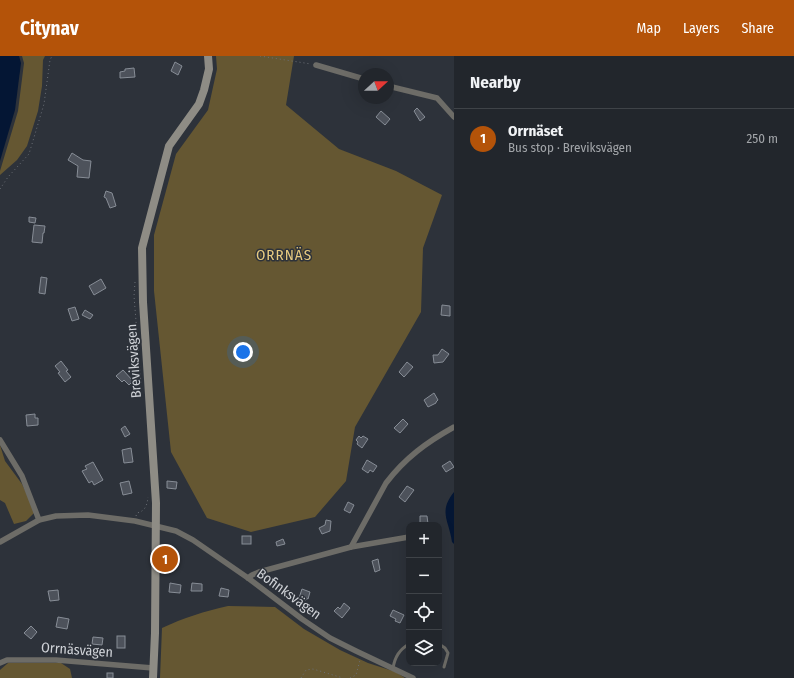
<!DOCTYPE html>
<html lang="en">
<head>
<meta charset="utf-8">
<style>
	:root { --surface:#22262c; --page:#2a2e34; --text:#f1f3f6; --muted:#a2a5a9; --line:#3f4348; --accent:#b45309 }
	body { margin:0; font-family:"Fira Sans Condensed",sans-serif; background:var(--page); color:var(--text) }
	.controls { position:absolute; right:12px; bottom:12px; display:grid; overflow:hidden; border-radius:8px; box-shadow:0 4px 16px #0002 }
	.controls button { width:36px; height:36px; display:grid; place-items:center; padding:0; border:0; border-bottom:1px solid var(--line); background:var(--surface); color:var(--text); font:20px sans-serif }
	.compass { position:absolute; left:358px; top:12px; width:36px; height:36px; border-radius:50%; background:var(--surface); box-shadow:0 4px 16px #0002; rotate:69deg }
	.you { position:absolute; left:243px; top:296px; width:14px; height:14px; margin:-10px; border:3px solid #fff; border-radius:50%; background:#1a73e8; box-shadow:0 0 0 6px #1a73e833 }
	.badge { display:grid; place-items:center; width:26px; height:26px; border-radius:50%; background:var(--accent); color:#fff; font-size:13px; font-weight:700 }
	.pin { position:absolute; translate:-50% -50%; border:2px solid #fff; box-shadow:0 1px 4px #0006 }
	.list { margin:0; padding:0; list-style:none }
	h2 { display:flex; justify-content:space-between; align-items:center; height:52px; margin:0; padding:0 16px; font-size:17px }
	h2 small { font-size:13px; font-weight:400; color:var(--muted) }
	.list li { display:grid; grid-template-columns:26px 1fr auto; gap:12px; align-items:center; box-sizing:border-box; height:60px; padding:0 16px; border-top:1px solid var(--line) }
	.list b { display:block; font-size:15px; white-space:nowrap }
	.list p { margin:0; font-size:13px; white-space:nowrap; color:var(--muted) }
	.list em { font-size:13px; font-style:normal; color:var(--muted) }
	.icon { flex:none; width:22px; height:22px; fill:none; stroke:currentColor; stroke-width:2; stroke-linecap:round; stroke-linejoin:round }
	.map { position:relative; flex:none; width:454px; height:622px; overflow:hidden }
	header { display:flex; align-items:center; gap:24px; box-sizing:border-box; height:56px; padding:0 20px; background:var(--accent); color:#fff }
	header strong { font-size:19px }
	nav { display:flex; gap:22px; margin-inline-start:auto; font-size:14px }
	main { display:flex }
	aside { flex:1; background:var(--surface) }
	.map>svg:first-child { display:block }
</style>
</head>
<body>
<header>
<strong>Citynav</strong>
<nav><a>Map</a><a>Layers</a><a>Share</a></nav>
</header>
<main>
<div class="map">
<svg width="454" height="622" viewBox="0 0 454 622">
	<rect width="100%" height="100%" fill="#2d323a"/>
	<g fill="#655732">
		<path d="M22 0H45L43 4 42 30 38 55 27 90 17 104 0 119V115L18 55 24 7Z"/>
		<path d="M216 0H294L286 49 339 93 396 115 442 139 423 192 421 256 355 371 346 425 315 461 251 476 207 462 171 396 154 235V179L176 98 208 54 217 13Z"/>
		<path d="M0 389 5 405 22 428 35 456 26 465 14 468 5 447 0 444Z"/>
		<path d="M228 550 275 551 304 573 340 594 368 607 396 616 405 622H160L162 572C183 562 205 555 228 550Z"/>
		<path d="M8 607H61L70 613 72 622H0V614Z"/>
	</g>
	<g fill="#041634">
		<path d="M0 0H19L21 7 15 54 0 105Z"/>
		<path d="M454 436V488L452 486C449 464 438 456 454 436Z"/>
	</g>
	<g fill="#4d525b" stroke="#878d96">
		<path d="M175 6 182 10 178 19 171 15Z"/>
		<path d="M134 12 135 21 120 22V16L125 15V13Z"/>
		<path d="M417 52 425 61 420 65 414 55Z"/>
		<path d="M381 55 390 63 385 69 376 61Z"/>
		<path d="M72 97 83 104 91 105 89 122 77 121 78 110 68 104Z"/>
		<path d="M106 135 112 137 116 150 110 152 106 142 104 141Z"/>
		<path d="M29 161 36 162 35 167 29 166Z"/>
		<path d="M34 169 45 170 44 177H43L42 187 32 186Z"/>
		<path d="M41 221 47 222 45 238 39 237Z"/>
		<path d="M101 223 106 232 94 239 89 230Z"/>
		<path d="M442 249 450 250V260L441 259Z"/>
		<path d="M75 251 79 263 72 265 68 253Z"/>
		<path d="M85 254 93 259 90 263 82 259Z"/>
		<path d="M442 293 449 298 443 306 434 307 433 299H438Z"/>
		<path d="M61 305 68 314 66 315 71 321 65 326 58 317 60 316 55 310Z"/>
		<path d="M407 306 413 311 404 321 399 316Z"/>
		<path d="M123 314 133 325 129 329 124 324 122 326 116 320Z"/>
		<path d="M434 337 438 344 436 346V347L428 351 424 344Z"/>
		<path d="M35 358V362H38V369L27 370 26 359Z"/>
		<path d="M403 363 408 368 400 377 394 372Z"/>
		<path d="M125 370 130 378 125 381 121 373Z"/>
		<path d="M359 380 361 382 363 380 368 383 362 392 357 388 358 386 356 384Z"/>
		<path d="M131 392 133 406 124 407 122 394Z"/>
		<path d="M367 404 377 410 373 416 370 414 368 417 362 413Z"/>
		<path d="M450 405 454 411 446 416 442 410Z"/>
		<path d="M93 406 103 424 94 429 92 425 89 427 82 415 87 413 85 410Z"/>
		<path d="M129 425 132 437 123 439 120 427Z"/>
		<path d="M167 425 177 426 176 433 167 432Z"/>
		<path d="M407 430 414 434 405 446 399 441Z"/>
		<path d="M348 446 354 449 350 457 344 454Z"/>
		<path d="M420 460H427L428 468 420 469Z"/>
		<path d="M326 464 331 465 330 475 322 478 319 472 325 469Z"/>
		<rect x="242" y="480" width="9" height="8"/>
		<path d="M283 483 285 488 277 490 276 486Z"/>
		<path d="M378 503 380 514 375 516 372 505Z"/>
		<path d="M170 527 181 529 180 537 169 536Z"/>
		<path d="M192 527 202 528V535H191Z"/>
		<path d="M221 532 229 534 228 541 219 540Z"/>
		<path d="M302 533 310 536 308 543 306 542V544L299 542Z"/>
		<path d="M58 534 59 544 50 545 48 535Z"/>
		<path d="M344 547 350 552 342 562 334 555 338 551 340 553Z"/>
		<path d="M393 554 404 559 400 567 395 565 396 563 390 560Z"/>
		<path d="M58 561 69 563 67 573 56 571Z"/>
		<path d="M31 570 37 576 31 583 24 577Z"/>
		<rect x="117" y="580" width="8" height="12"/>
		<path d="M93 581 103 582 102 589 92 588Z"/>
		<rect x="101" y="595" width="7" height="5"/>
		<rect x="107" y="617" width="6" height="5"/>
	</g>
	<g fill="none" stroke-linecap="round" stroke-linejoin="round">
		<g stroke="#6b6f76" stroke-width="1" stroke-dasharray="1 3" stroke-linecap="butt">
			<path d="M260 0 311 8"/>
			<path d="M0 133 8 121 29 98 44 48 50 4 52 0"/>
			<path d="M135 226 134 240 141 328"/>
			<path d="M136 460 137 457C145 455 147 450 148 441"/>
			<path d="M301 622 306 614 313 613 343 622"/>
			<path d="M350 622 356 619 360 604"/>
		</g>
		<g stroke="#6d6c67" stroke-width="3">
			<path d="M439 588 445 592 448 597 444 611"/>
			<path d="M393 612C395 601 399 594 409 588"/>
		</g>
		<g stroke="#6d6c67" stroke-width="5.5">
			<path d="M316 9 364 23"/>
			<path d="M388 30 437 42 454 61"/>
			<path d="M0 384 22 420 39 464"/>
			<path d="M0 486 39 464 56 460 88 459 135 465 176 475 193 484 248 522 302 563 330 582 356 595 413 622"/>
			<path d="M351 491 409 481"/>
			<path d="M248 522 252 519 259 516 351 491 386 427C405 402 427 386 454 371"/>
			<path d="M0 607 7 604H56L153 612"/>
		</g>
		<path stroke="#8e8c85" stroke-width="8" d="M153 622 155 577 156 447 143 246 142 192 169 90 199 48 204 34 209 13 208 0"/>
	</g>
	<g text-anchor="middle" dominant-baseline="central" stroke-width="3" stroke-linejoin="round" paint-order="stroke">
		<g font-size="14" fill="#cfd2d7" stroke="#2d323a">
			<text transform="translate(134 305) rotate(-94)">Breviksvägen</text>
			<text transform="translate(289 538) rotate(36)">Bofinksvägen</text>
			<text transform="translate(77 594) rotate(4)">Orrnäsvägen</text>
		</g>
		<g font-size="15" letter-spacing="1" fill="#e8cb80" stroke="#2d323a">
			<text x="284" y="199">ORRNÄS</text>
		</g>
	</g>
</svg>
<div class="controls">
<button>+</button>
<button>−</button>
<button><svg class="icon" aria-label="locate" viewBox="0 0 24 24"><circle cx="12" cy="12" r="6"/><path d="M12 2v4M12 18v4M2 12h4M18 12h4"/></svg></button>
<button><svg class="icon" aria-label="layers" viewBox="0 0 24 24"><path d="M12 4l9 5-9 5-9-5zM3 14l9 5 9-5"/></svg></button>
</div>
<svg class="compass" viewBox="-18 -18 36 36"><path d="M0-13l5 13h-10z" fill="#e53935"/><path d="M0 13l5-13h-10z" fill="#a2a5a9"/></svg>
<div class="you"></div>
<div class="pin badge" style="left:165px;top:503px">1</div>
</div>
<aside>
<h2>Nearby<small></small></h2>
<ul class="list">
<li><span class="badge">1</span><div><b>Orrnäset</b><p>Bus stop · Breviksvägen</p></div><em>250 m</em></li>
</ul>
</aside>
</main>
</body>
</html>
